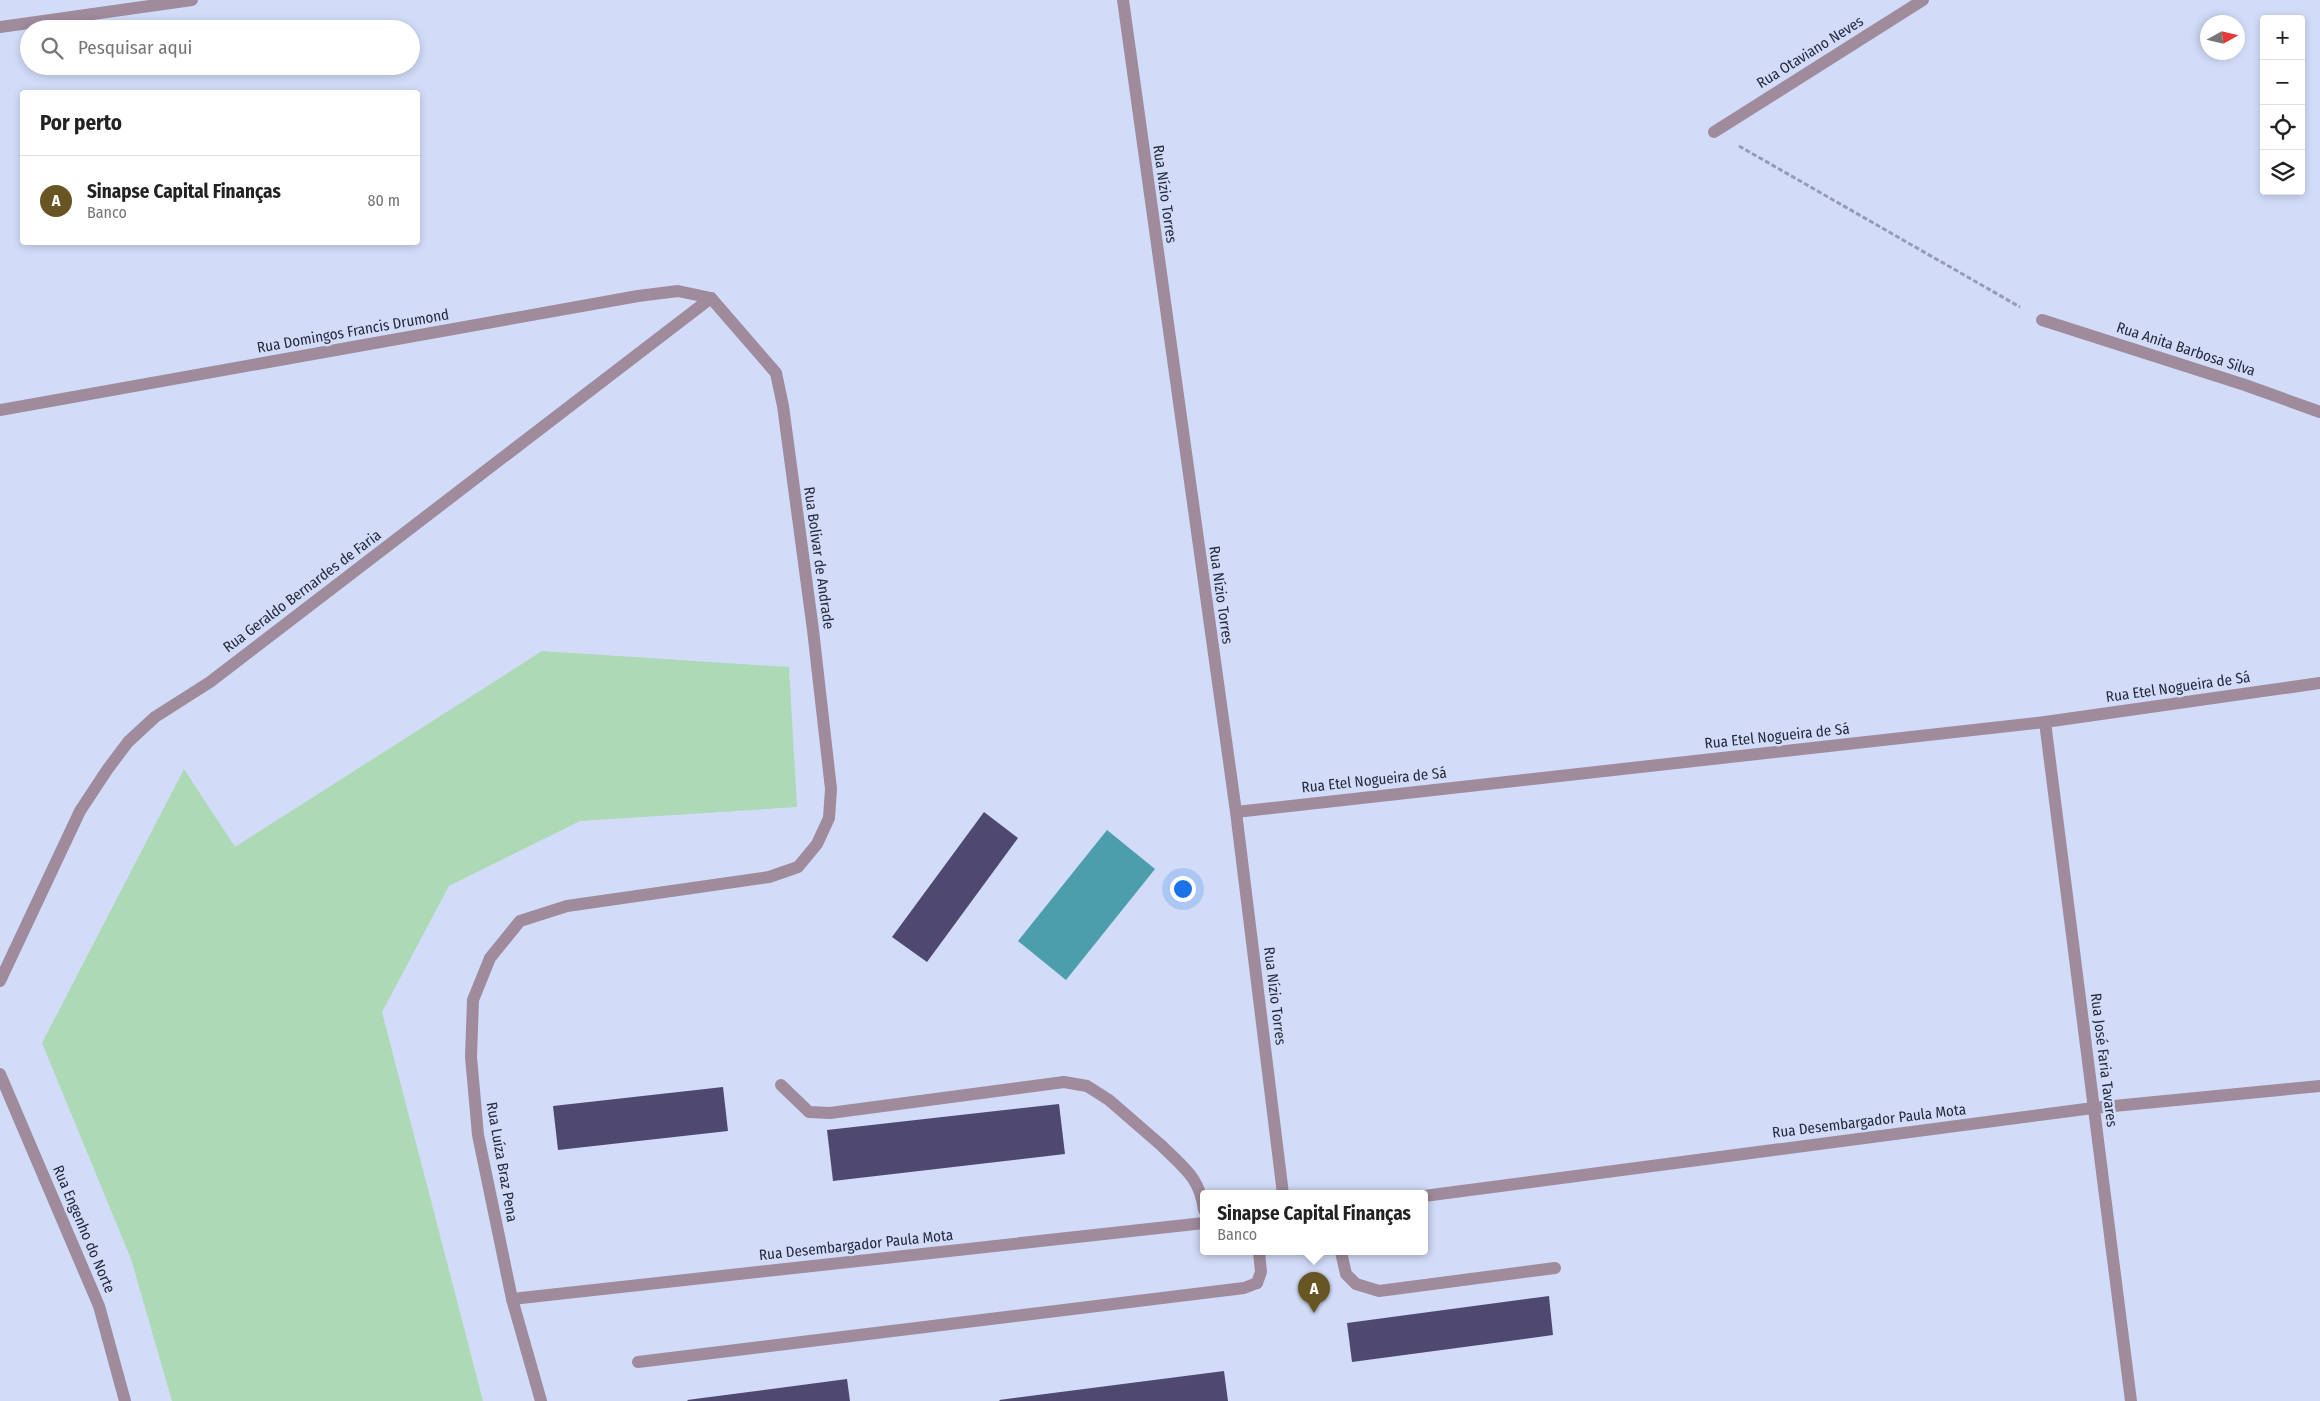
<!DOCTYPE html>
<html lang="pt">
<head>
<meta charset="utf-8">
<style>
	:root { --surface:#fff; --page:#f2f2f2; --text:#222; --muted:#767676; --line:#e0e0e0; --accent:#675624 }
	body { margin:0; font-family:"Fira Sans Condensed",sans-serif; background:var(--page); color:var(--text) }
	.controls { position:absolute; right:15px; top:15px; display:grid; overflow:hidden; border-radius:5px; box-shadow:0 2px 8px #0003 }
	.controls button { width:45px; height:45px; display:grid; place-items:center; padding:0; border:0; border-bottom:1px solid var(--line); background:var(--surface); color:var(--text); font:25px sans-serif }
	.compass { position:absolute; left:2200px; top:15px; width:45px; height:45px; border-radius:50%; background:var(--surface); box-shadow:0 2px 8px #0003; rotate:82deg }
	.you { position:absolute; left:1182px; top:888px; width:18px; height:18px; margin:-12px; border:4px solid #fff; border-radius:50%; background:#1a73e8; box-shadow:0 0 0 8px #1a73e833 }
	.badge { display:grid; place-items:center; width:32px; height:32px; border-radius:50%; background:var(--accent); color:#fff; font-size:16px; font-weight:700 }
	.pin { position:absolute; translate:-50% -41px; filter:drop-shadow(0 1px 2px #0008) }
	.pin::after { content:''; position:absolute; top:26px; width:18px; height:15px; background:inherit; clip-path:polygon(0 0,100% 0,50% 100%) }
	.popup { position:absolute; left:1200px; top:1190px; width:228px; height:65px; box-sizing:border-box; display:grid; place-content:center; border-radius:5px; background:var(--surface); filter:drop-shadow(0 1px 4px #0005); font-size:16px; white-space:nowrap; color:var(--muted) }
	.popup b { font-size:19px; color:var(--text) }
	.popup::after { content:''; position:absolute; left:50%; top:100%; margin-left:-10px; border:10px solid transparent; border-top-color:var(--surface) }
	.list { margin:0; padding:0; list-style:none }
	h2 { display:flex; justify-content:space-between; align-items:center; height:65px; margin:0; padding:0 20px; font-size:21px }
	h2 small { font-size:16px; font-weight:400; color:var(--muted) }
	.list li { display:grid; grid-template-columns:32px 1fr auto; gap:15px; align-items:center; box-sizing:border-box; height:90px; padding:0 20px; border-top:1px solid var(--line) }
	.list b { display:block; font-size:19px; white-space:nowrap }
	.list p { margin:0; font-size:16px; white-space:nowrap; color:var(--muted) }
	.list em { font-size:16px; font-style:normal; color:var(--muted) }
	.icon { flex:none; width:28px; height:28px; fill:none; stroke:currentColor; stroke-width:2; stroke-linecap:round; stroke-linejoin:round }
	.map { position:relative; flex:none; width:2320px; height:1401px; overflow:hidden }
	.search { position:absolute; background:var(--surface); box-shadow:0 2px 8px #0003; left:20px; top:20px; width:400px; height:55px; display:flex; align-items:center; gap:12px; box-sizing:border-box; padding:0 18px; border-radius:28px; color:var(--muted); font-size:19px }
	.panel { position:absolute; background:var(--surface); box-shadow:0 2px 8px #0003; left:20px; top:90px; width:400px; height:155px; border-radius:5px }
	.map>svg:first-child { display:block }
</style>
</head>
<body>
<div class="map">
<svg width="2320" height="1401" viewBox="0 0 2320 1401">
	<rect width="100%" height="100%" fill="#d2dcf8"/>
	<path fill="#aed9b6" d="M542 651 789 667 797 807 580 821 449 886 382 1012 483 1401H172L131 1259 42 1043 184 769 235 847Z"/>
	<path fill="#4c9ead" d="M1107 830 1155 869 1066 980 1018 941Z"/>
	<g fill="#4f4972">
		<path d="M984 812 1018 838 927 962 892 937Z"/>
		<path d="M723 1087 728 1131 558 1150 553 1106Z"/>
		<path d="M1059 1104 1065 1154 833 1181 827 1130Z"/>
		<path d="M1549 1296 1553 1335 1352 1362 1347 1323Z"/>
		<path d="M1224 1371 1228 1401H1000L999 1400Z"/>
		<path d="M847 1379 850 1401H688L687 1400Z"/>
	</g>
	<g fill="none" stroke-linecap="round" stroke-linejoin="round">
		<path stroke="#949db5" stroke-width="3" stroke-dasharray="5 2.5" stroke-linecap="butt" d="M1739 146 2020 307"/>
		<g stroke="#a08b9d" stroke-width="12">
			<path d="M781 1085 809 1112 830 1113 1064 1082 1087 1086 1109 1100 1162 1146"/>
			<path d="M1356 1284 1379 1291 1555 1268"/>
			<path d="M638 1362 1244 1288 1257 1283"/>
		</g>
		<g stroke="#a08b9d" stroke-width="12">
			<path d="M1123 0 1236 812 1283 1194"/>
			<path d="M0 27 192 0"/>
			<path d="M1714 132 1923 0"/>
			<path d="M2042 320 2245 385 2320 412"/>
			<path d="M0 410 638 296 678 291 711 298"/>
			<path d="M2045 722 2131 1401"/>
			<path d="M1236 812 2045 722 2320 683"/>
			<path d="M0 981 80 811 107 770 128 742 155 717 210 682 711 298"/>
			<path d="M0 1074 99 1306 125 1401"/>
			<path d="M1162 1146C1184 1168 1200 1178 1204 1210"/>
			<path d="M1341 1252 1346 1274 1356 1284"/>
			<path d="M1257 1283 1261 1272 1259 1252"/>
			<path d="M512 1299 478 1135 471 1057 473 1000 490 958 520 921 567 906 769 877 798 867 817 844 829 818 831 789 813 630 783 406 776 373 711 298"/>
		</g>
		<g stroke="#a08b9d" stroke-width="12">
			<path d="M1424 1196 2093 1108 2320 1086"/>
			<path d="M541 1401 512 1299 1204 1223"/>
		</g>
	</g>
	<g text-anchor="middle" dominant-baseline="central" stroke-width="5" stroke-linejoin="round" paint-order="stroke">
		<g font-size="15" fill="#252b3c" stroke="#d2dcf8">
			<text transform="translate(1810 52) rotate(-32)">Rua Otaviano Neves</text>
			<text transform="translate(1165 194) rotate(82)">Rua Nízio Torres</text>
			<text transform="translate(353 331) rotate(-10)">Rua Domingos Francis Drumond</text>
			<text transform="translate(2186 349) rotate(18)">Rua Anita Barbosa Silva</text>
			<text transform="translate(819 558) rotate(82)">Rua Bolivar de Andrade</text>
			<text transform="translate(302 591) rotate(-37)">Rua Geraldo Bernardes de Faria</text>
			<text transform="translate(1221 595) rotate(82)">Rua Nízio Torres</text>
			<text transform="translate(2178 687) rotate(-8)">Rua Etel Nogueira de Sá</text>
			<text transform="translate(1777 736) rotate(-6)">Rua Etel Nogueira de Sá</text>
			<text transform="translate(1374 780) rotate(-6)">Rua Etel Nogueira de Sá</text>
			<text transform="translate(1275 996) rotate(83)">Rua Nízio Torres</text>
			<text transform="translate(2104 1060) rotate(83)">Rua José Faria Tavares</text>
			<text transform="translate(1869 1121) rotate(-7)">Rua Desembargador Paula Mota</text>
			<text transform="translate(502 1162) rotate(80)">Rua Luíza Braz Pena</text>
			<text transform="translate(84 1229) rotate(67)">Rua Engenho do Norte</text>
			<text transform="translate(856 1245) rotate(-6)">Rua Desembargador Paula Mota</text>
		</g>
	</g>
</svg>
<div class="controls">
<button>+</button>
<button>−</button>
<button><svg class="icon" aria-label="locate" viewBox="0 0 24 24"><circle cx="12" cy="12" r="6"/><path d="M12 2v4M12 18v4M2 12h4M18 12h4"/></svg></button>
<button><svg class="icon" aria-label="layers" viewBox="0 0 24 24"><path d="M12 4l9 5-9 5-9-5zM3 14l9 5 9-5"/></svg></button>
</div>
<svg class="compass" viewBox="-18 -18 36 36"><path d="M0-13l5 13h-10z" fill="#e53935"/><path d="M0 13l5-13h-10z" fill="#767676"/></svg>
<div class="you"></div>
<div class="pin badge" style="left:1314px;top:1313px">A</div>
<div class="popup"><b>Sinapse Capital Finanças</b>Banco</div>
<div class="search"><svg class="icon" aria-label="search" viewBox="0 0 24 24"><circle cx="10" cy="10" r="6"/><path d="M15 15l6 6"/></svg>Pesquisar aqui</div>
<section class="panel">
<h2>Por perto<small></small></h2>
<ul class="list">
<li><span class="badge">A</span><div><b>Sinapse Capital Finanças</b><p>Banco</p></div><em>80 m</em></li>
</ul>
</section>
</div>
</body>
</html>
